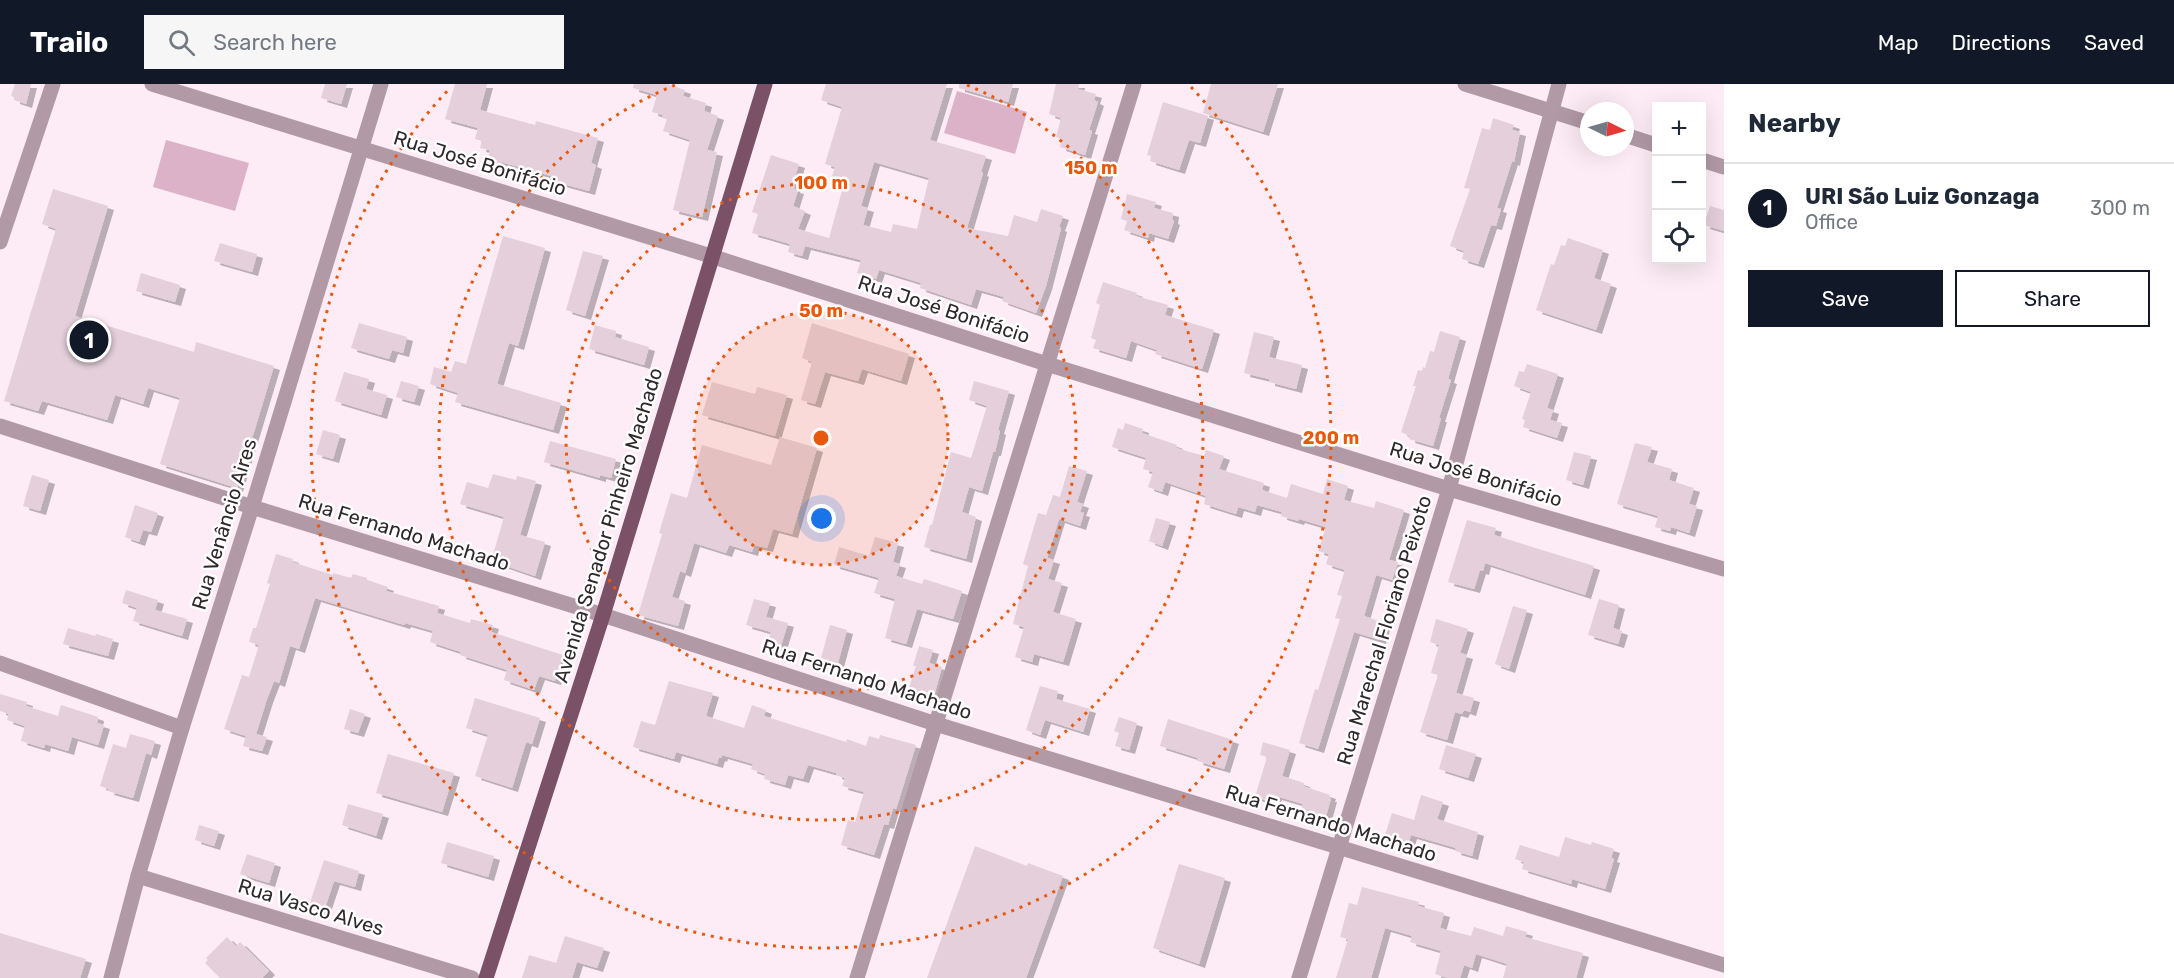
<!DOCTYPE html>
<html lang="en">
<head>
<meta charset="utf-8">
<style>
	:root { --surface:#fff; --page:#f6f6f7; --text:#1f2937; --muted:#747a83; --line:#e0e1e3; --accent:#111827 }
	body { margin:0; font-family:Rubik,sans-serif; background:var(--page); color:var(--text) }
	.controls { position:absolute; right:18px; top:18px; display:grid; overflow:hidden; border-radius:0px; box-shadow:0 6px 24px #0002 }
	.controls button { width:54px; height:54px; display:grid; place-items:center; padding:0; border:0; border-bottom:2px solid var(--line); background:var(--surface); color:var(--text); font:30px sans-serif }
	.compass { position:absolute; left:1580px; top:18px; width:54px; height:54px; border-radius:50%; background:var(--surface); box-shadow:0 6px 24px #0002; rotate:95deg }
	.you { position:absolute; left:822px; top:435px; width:21px; height:21px; margin:-15px; border:4px solid #fff; border-radius:50%; background:#1a73e8; box-shadow:0 0 0 9px #1a73e833 }
	.badge { display:grid; place-items:center; width:39px; height:39px; border-radius:50%; background:var(--accent); color:#fff; font-size:20px; font-weight:700 }
	.pin { position:absolute; translate:-50% -50%; border:3px solid #fff; box-shadow:0 2px 6px #0006 }
	.list { margin:0; padding:0; list-style:none }
	h2 { display:flex; justify-content:space-between; align-items:center; height:78px; margin:0; padding:0 24px; font-size:26px }
	h2 small { font-size:20px; font-weight:400; color:var(--muted) }
	.list li { display:grid; grid-template-columns:39px 1fr auto; gap:18px; align-items:center; box-sizing:border-box; height:90px; padding:0 24px; border-top:2px solid var(--line) }
	.list b { display:block; font-size:22px; white-space:nowrap }
	.list p { margin:0; font-size:20px; white-space:nowrap; color:var(--muted) }
	.list em { font-size:20px; font-style:normal; color:var(--muted) }
	.actions { display:flex; gap:12px; padding:18px 24px }
	.actions a { flex:1; padding:14px 0; border:2px solid var(--accent); border-radius:0px; text-align:center; font-size:21px; color:var(--accent) }
	.actions .main { background:var(--accent); color:#fff }
	.icon { flex:none; width:33px; height:33px; fill:none; stroke:currentColor; stroke-width:2; stroke-linecap:round; stroke-linejoin:round }
	.map { position:relative; flex:none; width:1724px; height:894px; overflow:hidden }
	header { display:flex; align-items:center; gap:36px; box-sizing:border-box; height:84px; padding:0 30px; background:var(--accent); color:#fff }
	header strong { font-size:28px }
	nav { display:flex; gap:33px; margin-inline-start:auto; font-size:21px }
	.search { width:420px; height:54px; background:var(--page); display:flex; align-items:center; gap:15px; box-sizing:border-box; padding:0 21px; border-radius:0px; color:var(--muted); font-size:22px }
	main { display:flex }
	aside { flex:1; background:var(--surface) }
	.map>svg:first-child { display:block }
</style>
</head>
<body>
<header>
<strong>Trailo</strong>
<div class="search"><svg class="icon" aria-label="search" viewBox="0 0 24 24"><circle cx="10" cy="10" r="6"/><path d="M15 15l6 6"/></svg>Search here</div>
<nav><a>Map</a><a>Directions</a><a>Saved</a></nav>
</header>
<main>
<div class="map">
<svg width="1724" height="894" viewBox="0 0 1724 894">
	<defs>
		<filter id="shadow"><feDropShadow dx="6" dy="4" stdDeviation="0" flood-color="#0004"/></filter>
	</defs>
	<rect width="100%" height="100%" fill="#fdecf5"/>
	<g fill="#dcb2c8">
		<path d="M957 7 1027 28 1015 70 944 49Z"/>
		<path d="M166 56 249 79 235 127 153 103Z"/>
	</g>
	<g fill="#e4cfda" fill-rule="evenodd" filter="url(#shadow)">
		<path d="M15 0H31L26 20 14 16V13L11 12Z"/>
		<path d="M325 0H347L341 20 321 14Z"/>
		<path d="M455 0H487L480 26 535 41 536 37 598 54 591 79 596 81 589 107 549 96 551 92 501 78 500 81 487 77 490 66 480 64 482 57 475 55 478 44 445 35Z"/>
		<path d="M634 0H667L685 6 683 12 706 19 704 27 718 32 707 66 717 68 702 133 673 126 690 56 663 47 667 35 662 34 663 31 652 28 657 11 633 4Z"/>
		<path d="M826 0H947L930 56 986 72 981 88 983 89 967 144 1008 152 1014 131 1037 138 1041 125 1063 132 1059 143 1061 144 1046 202 1036 229 1002 217 1004 213 976 205 971 221 920 204 921 199 879 186 876 195 857 189 861 176 805 162 802 172 788 168 790 160 752 149 758 130 752 128 771 71 799 80 793 99H795L794 105 798 106 793 122 805 127 798 145 829 154 843 103 830 99 835 83 825 80 842 23 821 16ZM874 78 929 94 917 145 893 140 891 148 863 141 868 124 861 122Z"/>
		<path d="M959 0H1013L1008 18 959 4Z"/>
		<path d="M1056 0H1079L1078 5 1096 10 1094 16 1098 18 1089 46 1092 47 1085 71 1060 63 1062 55 1056 53 1061 34 1049 30Z"/>
		<path d="M1211 0H1278L1263 48 1203 29Z"/>
		<path d="M1163 18 1208 32 1200 59 1189 56 1179 86 1150 77 1151 72 1147 71Z"/>
		<path d="M1493 34 1514 41 1512 46 1520 48 1514 78 1512 77 1497 124 1501 125 1496 142 1491 141 1478 180 1462 175 1464 167 1450 162 1470 105 1464 104 1482 44 1490 46Z"/>
		<path d="M53 105 108 122 75 232 194 268 196 258 274 282 237 404 160 380 180 314 148 304 143 320 115 311 107 336 42 317 38 327 4 317 56 145 42 140Z"/>
		<path d="M1127 110 1156 118 1154 124 1173 129 1172 136 1174 137 1168 155 1149 149 1148 154 1124 146 1127 137 1121 135Z"/>
		<path d="M1710 122 1724 126V147L1704 141Z"/>
		<path d="M503 152 545 164 518 262 509 259 497 300 561 319 553 346 455 318 458 309 430 300 434 283 451 288 455 277 466 280Z"/>
		<path d="M1568 154 1603 166 1594 194 1611 200 1596 246 1536 226 1551 180 1554 181 1561 161 1565 162Z"/>
		<path d="M220 159 257 170 252 188 214 177Z"/>
		<path d="M583 167 603 172 585 232 566 226Z"/>
		<path d="M141 189 180 201 175 218 136 207Z"/>
		<path d="M1103 198 1137 209 1136 212 1168 221 1165 231 1214 246 1202 285 1155 270 1157 266 1131 257 1126 274 1093 264 1096 256 1091 254 1100 221 1096 219Z"/>
		<path d="M359 239 407 253 403 269 392 266 389 275 351 264Z"/>
		<path d="M812 239 909 270 901 297 862 285 858 297 825 288 815 320 801 316 812 278 802 274Z"/>
		<path d="M595 241 616 247 615 253 649 263 644 281 589 265Z"/>
		<path d="M1440 247 1460 253 1449 291 1448 295 1451 296 1439 334H1441L1433 362 1409 355 1410 352 1401 348 1416 302H1413L1418 286 1422 287 1423 283 1425 284 1430 267 1434 268Z"/>
		<path d="M1254 248 1274 253 1269 273 1302 281 1296 305 1269 298V295L1244 289Z"/>
		<path d="M1527 280 1558 290 1547 324 1553 326 1550 336 1562 339 1557 354 1523 343 1525 336 1522 335 1531 308 1514 302 1519 287 1524 288Z"/>
		<path d="M344 288 369 295 366 305 387 311 381 331 335 317Z"/>
		<path d="M401 297 419 302 414 318 396 313Z"/>
		<path d="M974 297 1009 307 998 346 1000 347 995 368H993L982 407 969 403 962 428 976 433 966 475 924 463 930 441H932L951 368 971 374 987 322 969 316Z"/>
		<path d="M712 298 755 310 757 303 787 311 775 352 702 331Z"/>
		<path d="M1125 339 1143 345 1142 349 1177 361 1176 364 1204 372 1206 366 1224 372 1219 385 1264 399 1262 406 1287 414 1291 400 1323 410 1327 395 1348 402 1344 416 1374 424 1376 417 1404 426 1389 476 1398 478 1392 496 1376 491 1364 532 1385 539 1380 556 1354 548 1318 665 1299 659 1315 605 1318 606 1340 535 1335 534 1342 512 1337 511 1345 486 1326 480 1329 470 1318 467 1326 443 1299 435 1298 437 1281 432 1282 428 1257 421 1255 428 1238 423 1236 430 1204 420 1206 412 1165 398 1162 408 1148 403 1153 388 1143 385 1146 374 1112 363 1118 344 1123 346Z"/>
		<path d="M323 346 340 351 333 375 316 370Z"/>
		<path d="M780 353 817 364 792 450 773 445 767 464 754 461 752 468 729 461 726 469 694 459 685 489 680 487 672 513 685 517 678 542 638 531 662 450 659 449 671 409 687 414 702 361 771 381Z"/>
		<path d="M550 357 616 375 611 394 600 391V394L544 378Z"/>
		<path d="M1635 359 1652 363 1647 378 1672 385 1669 396 1694 404 1689 420 1697 422 1689 449 1671 443 1670 447 1655 443 1658 432 1617 420Z"/>
		<path d="M1574 368 1591 372 1583 401 1566 396Z"/>
		<path d="M1069 382 1087 387 1077 418 1083 420 1080 428 1084 429 1080 442 1059 435 1047 474 1054 476 1048 495 1062 499 1053 528 1076 535 1063 578 1034 570 1032 578 1015 573 1024 543 1013 540 1028 482 1023 480 1038 429 1046 431 1053 411 1060 413Z"/>
		<path d="M493 390 516 396 517 392 536 397 520 451 545 458 535 492 497 479 498 476 492 474 504 433 460 420 467 398 488 404Z"/>
		<path d="M32 391 49 396 40 427 23 422Z"/>
		<path d="M135 421 158 429 151 448 143 446 139 458 125 453Z"/>
		<path d="M1156 434 1170 438 1162 462 1149 457Z"/>
		<path d="M1467 436 1496 444 1494 451 1594 482 1585 511 1485 479 1483 487 1480 486 1474 505 1448 498Z"/>
		<path d="M875 453 898 459 893 478 900 480 896 492 922 500 924 495 962 507 953 535 917 525 906 560 885 554 895 515 874 509 879 494 834 481 839 463 869 472Z"/>
		<path d="M276 470 293 475 292 478 333 491V489L351 494 353 490 367 494V496L388 503 386 507 439 522 437 529 470 539 471 535 493 541 491 548 563 571 555 597 539 592 534 606 504 596 507 586 460 571 461 568 430 558 433 547 405 539 404 541 315 514 299 565 290 562 279 599 274 597 267 615 256 650 267 653 262 667 243 662 246 652 224 645 242 591 249 593 259 561 249 558 253 544H256L270 500 267 499Z"/>
		<path d="M126 506 158 516 155 526 187 535 182 552 133 537 137 524 122 519Z"/>
		<path d="M754 515 770 519 766 533 788 539 780 565 767 561 771 548 746 541Z"/>
		<path d="M1599 515 1619 521 1613 544 1622 547 1618 560 1588 551Z"/>
		<path d="M1513 522 1527 526 1509 585 1495 580Z"/>
		<path d="M1436 535 1468 545 1460 569 1467 571 1456 609 1474 614 1470 628 1464 626 1462 630 1455 628 1447 656 1420 648 1438 591 1431 589 1439 561 1430 558Z"/>
		<path d="M830 541 847 546 838 579 821 574Z"/>
		<path d="M68 544 95 552 96 550 113 555 108 572 63 560Z"/>
		<path d="M919 562 933 566 929 579 942 583 934 612 909 604 916 582H913Z"/>
		<path d="M669 597 713 609 706 632 744 644 752 621 766 626 764 632 846 658 847 655 866 662 869 652 879 655 880 651 916 661 896 725 893 724 888 741 884 740 874 771 841 761 848 736 855 738 864 708 842 702 845 694 836 691V689L808 681 803 695 788 691 785 701 764 695 765 690 751 685 753 680 722 671 721 674 719 673 717 680 676 668 674 675 633 663 641 637 655 641Z"/>
		<path d="M1040 602 1058 607 1056 615 1090 625 1083 648 1045 636 1040 651 1026 646Z"/>
		<path d="M0 610 27 618 26 622 58 632 61 621 98 633 97 639 104 641 98 661 72 653 68 667 45 660 44 664 21 657 25 642 7 636 9 630 0 627Z"/>
		<path d="M475 614 540 634 532 660 526 658 512 704 475 692 488 651 466 644Z"/>
		<path d="M350 625 365 630 358 649 344 645Z"/>
		<path d="M1119 633 1137 639 1129 666 1115 662 1119 649 1114 647Z"/>
		<path d="M1168 635 1233 656 1224 685 1197 677 1198 674 1160 662Z"/>
		<path d="M130 650 155 657 151 671 146 669 133 714 108 707 109 705 100 702 113 660 126 664Z"/>
		<path d="M1263 658 1290 666 1282 692 1304 699 1303 702 1330 711 1329 714H1331L1325 736 1300 729 1303 720 1276 712 1274 719 1255 713 1267 673 1260 671Z"/>
		<path d="M1446 661 1476 670 1468 694 1439 685Z"/>
		<path d="M388 670 454 689 442 728 376 709Z"/>
		<path d="M1421 711 1443 718 1437 735 1478 748 1472 772 1455 767 1456 764 1411 751 1409 758 1385 751 1392 729 1414 736Z"/>
		<path d="M348 720 383 730 376 752 342 741Z"/>
		<path d="M199 741 219 747 214 762 195 756Z"/>
		<path d="M1565 753 1591 761 1592 758 1614 765 1611 774 1614 775 1605 805 1572 795 1571 800 1522 785 1524 778 1515 775 1520 761 1559 773Z"/>
		<path d="M447 758 494 772 488 793 441 779Z"/>
		<path d="M975 762 1027 782 1028 779 1063 792 1026 894H927Z"/>
		<path d="M247 770 275 779 269 799 240 790Z"/>
		<path d="M324 776 359 787 355 803 334 797 323 830 308 825Z"/>
		<path d="M1179 780 1225 794 1199 880 1153 864Z"/>
		<path d="M1362 803 1419 818 1418 822 1444 829 1440 844 1471 852 1474 843 1503 852 1506 842 1527 848 1525 853 1583 869 1576 894H1503L1507 880 1476 870 1472 884 1464 881 1460 894H1448L1435 890 1441 867 1410 858 1412 852 1385 844 1371 894H1336L1348 855 1340 853 1349 819 1357 821Z"/>
		<path d="M0 849 86 875 80 894H0Z"/>
		<path d="M565 852 604 864 597 884 577 878 572 894H522L529 871 556 879Z"/>
		<path d="M227 853 236 862 240 858 269 887 262 894H220L205 879 208 876 206 874Z"/>
	</g>
	<g fill="none" stroke-linecap="round" stroke-linejoin="round">
		<g stroke="#b299a6" stroke-width="15">
			<path d="M152 0 714 173 1047 280 1449 405 1724 485"/>
			<path d="M1465 0 1589 39"/>
			<path d="M1625 51 1656 61"/>
			<path d="M1702 76 1724 83"/>
			<path d="M0 158 53 0"/>
			<path d="M0 342 252 423 603 531 936 640 1724 881"/>
			<path d="M0 579 182 644"/>
			<path d="M138 792 472 894"/>
			<path d="M111 894 138 792 182 644 252 423 381 0"/>
			<path d="M857 894 1134 0"/>
			<path d="M1299 894 1449 405 1559 0"/>
		</g>
		<path stroke="#7b5168" stroke-width="15" d="M486 894 603 531 765 0"/>
	</g>
	<circle cx="821" cy="354" r="127" fill="#e8590c" fill-opacity=".12"/>
	<g fill="none" stroke="#e8590c" stroke-width="3" stroke-dasharray="3 6">
		<circle cx="821" cy="354" r="127"/>
		<circle cx="821" cy="354" r="255"/>
		<path d="M967 1A382 382 0 1 1 675 1"/>
		<path d="M1191 3A510 510 0 1 1 451 3"/>
	</g>
	<g text-anchor="middle" dominant-baseline="central" stroke-width="5" stroke-linejoin="round" paint-order="stroke">
		<g font-size="20" fill="#30282c" stroke="#fff">
			<text transform="translate(480 79) rotate(17)">Rua José Bonifácio</text>
			<text transform="translate(944 225) rotate(18)">Rua José Bonifácio</text>
			<text transform="translate(1476 390) rotate(17)">Rua José Bonifácio</text>
			<text transform="translate(224 440) rotate(-73)">Rua Venâncio Aires</text>
			<text transform="translate(608 441) rotate(-73)">Avenida Senador Pinheiro Machado</text>
			<text transform="translate(404 448) rotate(17)">Rua Fernando Machado</text>
			<text transform="translate(1384 546) rotate(-73)">Rua Marechal Floriano Peixoto</text>
			<text transform="translate(867 595) rotate(18)">Rua Fernando Machado</text>
			<text transform="translate(1331 739) rotate(17)">Rua Fernando Machado</text>
			<text transform="translate(311 823) rotate(17)">Rua Vasco Alves</text>
		</g>
	</g>
	<circle cx="821" cy="354" r="9" fill="#e8590c" stroke="#fff" stroke-width="3"/>
	<g font-size="18" text-anchor="middle" font-weight="bold" fill="#e8590c" stroke="#fff" stroke-width="5" stroke-linejoin="round" paint-order="stroke">
		<text x="1091" y="90">150 m</text>
		<text x="821" y="105">100 m</text>
		<text x="821" y="233">50 m</text>
		<text x="1331" y="360">200 m</text>
	</g>
</svg>
<div class="controls">
<button>+</button>
<button>−</button>
<button><svg class="icon" aria-label="locate" viewBox="0 0 24 24"><circle cx="12" cy="12" r="6"/><path d="M12 2v4M12 18v4M2 12h4M18 12h4"/></svg></button>
</div>
<svg class="compass" viewBox="-18 -18 36 36"><path d="M0-13l5 13h-10z" fill="#e53935"/><path d="M0 13l5-13h-10z" fill="#747a83"/></svg>
<div class="you"></div>
<div class="pin badge" style="left:89px;top:256px">1</div>
</div>
<aside>
<h2>Nearby<small></small></h2>
<ul class="list">
<li><span class="badge">1</span><div><b>URI São Luiz Gonzaga</b><p>Office</p></div><em>300 m</em></li>
</ul>
<div class="actions"><a class="main">Save</a><a>Share</a></div>
</aside>
</main>
</body>
</html>
